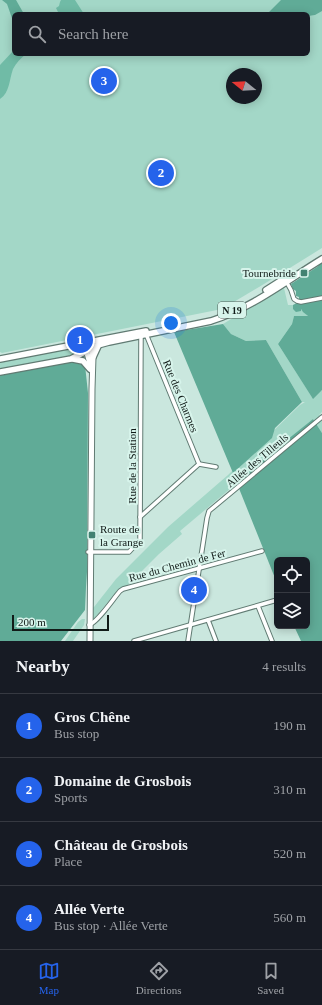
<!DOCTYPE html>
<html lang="en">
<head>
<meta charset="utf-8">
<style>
	:root { --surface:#171b24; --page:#20242c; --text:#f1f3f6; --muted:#9ea1a6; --line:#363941; --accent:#2563eb }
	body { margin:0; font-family:Georgia,serif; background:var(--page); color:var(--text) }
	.controls { position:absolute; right:12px; bottom:12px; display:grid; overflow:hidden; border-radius:6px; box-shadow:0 2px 10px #0003 }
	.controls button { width:36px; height:36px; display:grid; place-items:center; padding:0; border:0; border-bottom:1px solid var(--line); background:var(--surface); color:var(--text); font:20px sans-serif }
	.compass { position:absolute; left:226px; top:68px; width:36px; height:36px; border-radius:50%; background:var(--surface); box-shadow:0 2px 10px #0003; rotate:288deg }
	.scale { position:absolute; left:12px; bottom:10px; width:97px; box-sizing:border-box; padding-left:4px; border:2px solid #111b18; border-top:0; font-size:11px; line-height:14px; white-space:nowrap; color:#111b18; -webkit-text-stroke:3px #d7f4eb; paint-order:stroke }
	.you { position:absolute; left:171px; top:323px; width:14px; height:14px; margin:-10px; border:3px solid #fff; border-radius:50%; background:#1a73e8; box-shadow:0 0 0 6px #1a73e833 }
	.badge { display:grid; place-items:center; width:26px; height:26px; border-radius:50%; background:var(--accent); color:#fff; font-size:13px; font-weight:700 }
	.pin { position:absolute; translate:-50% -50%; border:2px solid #fff; box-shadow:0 1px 4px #0006 }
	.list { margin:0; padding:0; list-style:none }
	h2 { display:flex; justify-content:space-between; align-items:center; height:52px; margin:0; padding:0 16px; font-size:17px }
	h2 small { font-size:13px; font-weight:400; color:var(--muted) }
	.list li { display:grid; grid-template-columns:26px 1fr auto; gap:12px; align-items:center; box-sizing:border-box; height:64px; padding:0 16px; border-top:1px solid var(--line) }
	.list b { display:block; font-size:15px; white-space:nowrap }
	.list p { margin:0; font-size:13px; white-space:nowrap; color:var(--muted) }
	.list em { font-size:13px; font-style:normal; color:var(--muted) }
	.icon { flex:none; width:22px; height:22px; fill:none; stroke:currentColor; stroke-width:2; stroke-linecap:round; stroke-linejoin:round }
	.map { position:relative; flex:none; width:322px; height:641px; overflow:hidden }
	.search { position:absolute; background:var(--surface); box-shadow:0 2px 10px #0003; left:12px; right:12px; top:12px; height:44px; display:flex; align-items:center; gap:10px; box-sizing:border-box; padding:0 14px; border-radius:6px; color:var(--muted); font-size:15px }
	.sheet { height:308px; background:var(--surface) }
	nav { display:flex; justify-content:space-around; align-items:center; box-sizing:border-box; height:56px; border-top:1px solid var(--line); background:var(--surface); font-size:11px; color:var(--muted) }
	nav a { display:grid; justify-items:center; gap:2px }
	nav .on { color:var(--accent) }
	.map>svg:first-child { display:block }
</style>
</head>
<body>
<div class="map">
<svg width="322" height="641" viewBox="0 0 322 641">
	<rect width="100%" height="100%" fill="#cae7de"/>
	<g fill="#a3d7c7" fill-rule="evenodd">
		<path d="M0 0H322V248L264 284 222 309 2 353 0 352ZM14 14H308V54H14ZM232 74H256V98H232Z"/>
		<path d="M284 288 288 305H293V309H301L308 316H294L292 324 278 344 312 397 322 390V412L319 415H320L322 418V433L313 419 180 531 182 534 159 554 126 587 118 590 93 620 91 621V609L94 607 116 579 168 527 228 475 300 405 305 402H302L266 340 246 341 231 334 223 324 279 290Z"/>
		<path d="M81 346 83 351 75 355 0 370V362Z"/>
		<path d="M82 619H85L84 625 73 641H65L78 622Z"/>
	</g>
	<g fill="#60ab97">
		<path d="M2 0H16L24 14H14V20L13 21 7 4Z"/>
		<path d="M281 0H322V11L315 15 308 16V14H267Z"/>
		<path d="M322 262V390L313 399 278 344 292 324 294 316H308L303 312 301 309V311L296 312 293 309V305C297 303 299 302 299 297L296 296V291L293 289 291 284 317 267Z"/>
		<path d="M223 324 231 334 246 341 266 340 302 402 275 428 272 438 233 473 174 332Z"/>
		<path d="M74 362H81L85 365 88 393 87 572 86 587 85 610 61 641H0V373Z"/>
		<path d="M313 419 322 433V641H301L294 626H307V560H277V583L236 481Z"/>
	</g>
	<g fill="#70bba6">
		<path d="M61 0H75L84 14H59L56 8 59 6 60 2Z"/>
		<path d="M14 50V54H26C21 58 16 63 13 69 9 80 10 92 0 99V65Z"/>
	</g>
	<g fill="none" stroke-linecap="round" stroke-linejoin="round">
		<g stroke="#617b73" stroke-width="5.5">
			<g id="minor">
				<path d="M286 281 291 290 294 299 297 301 301 302 322 298"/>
				<path d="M146 334 199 464"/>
				<path d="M199 464 216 467"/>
				<path d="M140 517 199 464"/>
				<path d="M88 552H129L140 540 141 335"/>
				<path d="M258 606 272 641"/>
				<path d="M208 620 216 641"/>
				<path d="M89 625C98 622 113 599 120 591L123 589 262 551"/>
				<path d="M134 641 277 600"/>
				<path d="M188 641 207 518 209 511 322 417"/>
			</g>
		</g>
		<g stroke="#617b73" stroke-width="7">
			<g id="secondary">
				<path d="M89 342 93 357 92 389 90 641"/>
				<path d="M84 343 89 360 90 369"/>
			</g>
		</g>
		<g stroke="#617b73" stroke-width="8">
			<g id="primary">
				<path d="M266 290 288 276"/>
				<path d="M93 357 98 346"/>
				<path d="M0 359 146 331"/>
				<path d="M73 359 83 361 90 369"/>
				<path d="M0 372 71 359 98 345 109 342 211 321C252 308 286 281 322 259"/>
			</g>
		</g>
		<use href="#minor" stroke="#fff" stroke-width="3.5"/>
		<use href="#secondary" stroke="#fff" stroke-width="5"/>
		<use href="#primary" stroke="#fff" stroke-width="5.5"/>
	</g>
	<g fill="#428272" stroke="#d7f4eb" stroke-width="1.5">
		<rect x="300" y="269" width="8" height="8" rx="2"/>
		<rect x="88" y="531" width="8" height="8" rx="2"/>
	</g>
	<g text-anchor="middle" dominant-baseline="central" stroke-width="4" stroke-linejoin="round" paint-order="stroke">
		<rect fill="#d7f4eb" stroke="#4c5c57" stroke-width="1" x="218" y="302" width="28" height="16" rx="3"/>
		<g font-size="10" font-weight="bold" fill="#111b18">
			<text x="232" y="310">N 19</text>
		</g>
		<g font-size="11" fill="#111b18" stroke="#d7f4eb" text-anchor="end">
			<text x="296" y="273">Tournebride</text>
			<text x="100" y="529" text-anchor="start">Route de<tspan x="100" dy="13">la Grange</tspan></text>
		</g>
		<g font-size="11" fill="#111b18" stroke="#d7f4eb">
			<text transform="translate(181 396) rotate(68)">Rue des Charmes</text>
			<text transform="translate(257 460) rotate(-40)">Allée des Tilleuls</text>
			<text transform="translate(132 466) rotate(-90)">Rue de la Station</text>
			<text transform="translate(177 565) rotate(-15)">Rue du Chemin de Fer</text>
		</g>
	</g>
</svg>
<div class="controls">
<button><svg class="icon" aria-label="locate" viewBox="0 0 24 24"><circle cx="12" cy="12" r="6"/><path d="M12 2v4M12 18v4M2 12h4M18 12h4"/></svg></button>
<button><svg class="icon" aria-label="layers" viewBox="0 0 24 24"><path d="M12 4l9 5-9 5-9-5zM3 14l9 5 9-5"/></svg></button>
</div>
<svg class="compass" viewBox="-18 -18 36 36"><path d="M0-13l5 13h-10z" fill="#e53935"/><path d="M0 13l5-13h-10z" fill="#9ea1a6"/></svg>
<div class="scale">200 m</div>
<div class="you"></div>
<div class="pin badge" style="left:80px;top:340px">1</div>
<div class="pin badge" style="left:161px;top:173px">2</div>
<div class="pin badge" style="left:104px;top:81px">3</div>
<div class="pin badge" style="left:194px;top:590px">4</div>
<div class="search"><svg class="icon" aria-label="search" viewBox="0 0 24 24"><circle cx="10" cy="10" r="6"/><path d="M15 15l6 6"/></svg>Search here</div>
</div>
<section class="sheet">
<h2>Nearby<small>4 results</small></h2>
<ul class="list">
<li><span class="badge">1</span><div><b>Gros Chêne</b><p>Bus stop</p></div><em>190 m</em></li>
<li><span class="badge">2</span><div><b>Domaine de Grosbois</b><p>Sports</p></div><em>310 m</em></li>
<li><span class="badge">3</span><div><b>Château de Grosbois</b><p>Place</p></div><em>520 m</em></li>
<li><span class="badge">4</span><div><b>Allée Verte</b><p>Bus stop · Allée Verte</p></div><em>560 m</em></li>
</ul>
</section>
<nav>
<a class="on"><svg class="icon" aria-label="map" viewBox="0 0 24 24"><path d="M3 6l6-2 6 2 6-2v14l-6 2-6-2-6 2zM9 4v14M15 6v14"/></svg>Map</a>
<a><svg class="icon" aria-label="directions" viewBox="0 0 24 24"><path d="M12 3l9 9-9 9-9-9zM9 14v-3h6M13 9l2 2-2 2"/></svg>Directions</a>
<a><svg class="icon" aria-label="saved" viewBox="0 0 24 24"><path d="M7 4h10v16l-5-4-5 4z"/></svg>Saved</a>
</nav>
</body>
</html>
